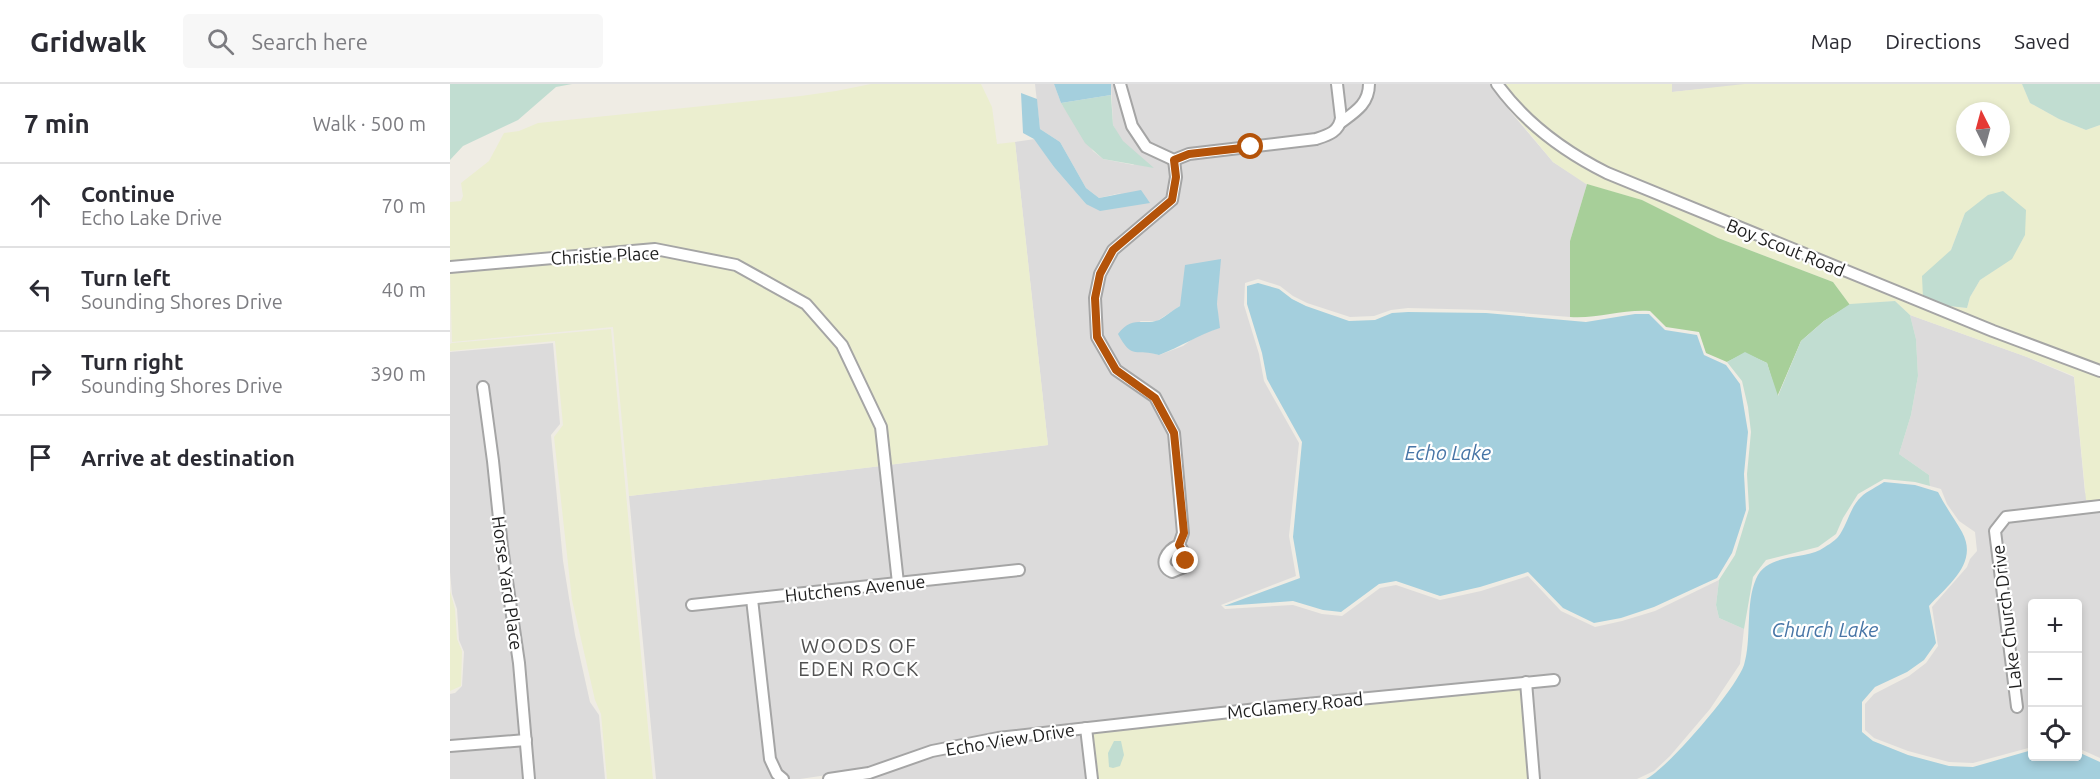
<!DOCTYPE html>
<html lang="en">
<head>
<meta charset="utf-8">
<style>
	:root { --surface:#fff; --page:#f7f7f7; --text:#2b2b33; --muted:#7c7c81; --line:#e1e1e2 }
	body { margin:0; font-family:Ubuntu,sans-serif; background:var(--page); color:var(--text) }
	.controls { position:absolute; right:18px; bottom:18px; display:grid; overflow:hidden; border-radius:6px; box-shadow:0 3px 9px #0003 }
	.controls button { width:54px; height:54px; display:grid; place-items:center; padding:0; border:0; border-bottom:2px solid var(--line); background:var(--surface); color:var(--text); font:30px sans-serif }
	.compass { position:absolute; left:1506px; top:18px; width:54px; height:54px; border-radius:50%; background:var(--surface); box-shadow:0 3px 9px #0003; rotate:354deg }
	.stop { position:absolute; width:18px; height:18px; margin:-14px; border:4px solid #b45309; border-radius:50%; background:#fff }
	.stop.end { background:#b45309; border-color:#fff; box-shadow:0 2px 6px #0008 }
	.list { margin:0; padding:0; list-style:none }
	h2 { display:flex; justify-content:space-between; align-items:center; height:78px; margin:0; padding:0 24px; font-size:26px }
	h2 small { font-size:20px; font-weight:400; color:var(--muted) }
	.list li { display:grid; grid-template-columns:39px 1fr auto; gap:18px; align-items:center; box-sizing:border-box; height:84px; padding:0 24px; border-top:2px solid var(--line) }
	.list b { display:block; font-size:22px; white-space:nowrap }
	.list p { margin:0; font-size:20px; white-space:nowrap; color:var(--muted) }
	.list em { font-size:20px; font-style:normal; color:var(--muted) }
	.icon { flex:none; width:33px; height:33px; fill:none; stroke:currentColor; stroke-width:2; stroke-linecap:round; stroke-linejoin:round }
	.map { position:relative; flex:none; width:1650px; height:695px; overflow:hidden }
	header { display:flex; align-items:center; gap:36px; box-sizing:border-box; height:84px; padding:0 30px; background:var(--surface); border-bottom:2px solid var(--line) }
	header strong { font-size:28px }
	nav { display:flex; gap:33px; margin-inline-start:auto; font-size:21px }
	.search { width:420px; height:54px; background:var(--page); display:flex; align-items:center; gap:15px; box-sizing:border-box; padding:0 21px; border-radius:6px; color:var(--muted); font-size:22px }
	main { display:flex }
	aside { flex:1; background:var(--surface) }
	.map>svg:first-child { display:block }
</style>
</head>
<body>
<header>
<strong>Gridwalk</strong>
<div class="search"><svg class="icon" aria-label="search" viewBox="0 0 24 24"><circle cx="10" cy="10" r="6"/><path d="M15 15l6 6"/></svg>Search here</div>
<nav><a>Map</a><a>Directions</a><a>Saved</a></nav>
</header>
<main>
<aside>
<h2>7 min<small>Walk · 500 m</small></h2>
<ul class="list">
<li><svg class="icon" aria-label="ahead" viewBox="0 0 24 24"><path d="M12 20V5M6 11l6-6 6 6"/></svg><div><b>Continue</b><p>Echo Lake Drive</p></div><em>70 m</em></li>
<li><svg class="icon" aria-label="left" viewBox="0 0 24 24"><path d="M17 20v-9H6M10 6l-5 5 5 5"/></svg><div><b>Turn left</b><p>Sounding Shores Drive</p></div><em>40 m</em></li>
<li><svg class="icon" aria-label="right" viewBox="0 0 24 24"><path d="M7 20v-9h11M14 6l5 5-5 5"/></svg><div><b>Turn right</b><p>Sounding Shores Drive</p></div><em>390 m</em></li>
<li><svg class="icon" aria-label="arrive" viewBox="0 0 24 24"><path d="M6 21V4h12l-3 4 3 4H6"/></svg><div><b>Arrive at destination</b></div></li>
</ul>
</aside>
<div class="map">
<svg width="1650" height="695" viewBox="0 0 1650 695">
	<rect width="100%" height="100%" fill="#efece4"/>
	<g fill="#dcdbdb" fill-rule="evenodd">
		<path d="M585 0H604L611 19 643 67 653 75 684 81 663 41 661 0H1043L1059 26 1103 78 1137 100 1120 157V233L1036 226 958 224 941 226 924 232 900 233 857 219 843 212 830 202 808 195 795 199 794 221 809 270 814 297 849 359 839 452 846 492 771 521 775 525 843 521 872 530 892 532 930 504 946 501 990 516 1031 507 1078 492 1111 527 1145 543 1172 537 1205 527 1269 496 1266 521 1269 534 1294 545 1290 580 1260 625 1220 672 1204 687 1187 695H1088L1080 602 1108 600 1107 591 548 650 418 685 350 695H340L330 688 324 674 306 519 573 490 572 481 451 495 438 381 598 361 565 58 585 55 604 83 636 120 671 109 649 114 636 104 610 58 590 45ZM770 175 767 220 769 244 748 251 733 262 709 271 702 269 690 237H707L730 222Z"/>
		<path d="M1222 0H1294V1L1222 8Z"/>
		<path d="M1460 231 1577 273 1624 293 1635 409 1650 417 1556 429 1542 449 1563 627H1570L1549 448 1558 437 1650 426V674L1628 664V520H1582V663L1523 679 1499 678 1458 667 1424 654 1415 646V620L1424 610 1459 592 1476 579 1488 562 1482 523 1517 483 1520 475 1527 467 1525 448 1509 437 1497 420 1491 405 1480 402 1479 391 1449 370 1461 331 1468 292 1466 255Z"/>
		<path d="M103 259 110 340 101 351 113 477 125 551 140 618 149 631 155 695H0V610L5 609 12 602 14 568 9 556 7 525 2 510 0 488V268Z"/>
		<path d="M431 382 443 495 238 518 239 526 299 519 327 695H206L179 412Z"/>
		<path d="M633 648 638 695H409L483 671 549 658Z"/>
	</g>
	<g fill="#ebeecf" fill-rule="evenodd">
		<path d="M421 0H531L542 23 547 60 565 58 598 361 438 381 434 341 395 258 358 217 288 177 205 161 0 178V118L11 117 13 112 11 99 39 77 54 49 69 47 88 39 351 12 386 7Z"/>
		<path d="M1052 0H1222V8L1294 0H1572L1580 19 1609 35 1636 46 1650 41V282L1490 221 1517 224 1520 213 1530 196 1562 174 1575 151 1515 129 1501 166 1491 176 1473 214 1173 92 1131 71 1086 38ZM1515 27H1551V63H1515Z"/>
		<path d="M1057 22H1060L1103 62 1650 291V417L1636 416 1624 292 1577 273 1460 231 1445 217 1400 221 1383 198 1268 154 1192 116 1136 100 1103 78Z"/>
		<path d="M205 169 285 185 354 224 389 264 427 344 431 382 179 412 163 243 2 258 0 187Z"/>
		<path d="M161 245 185 508 203 695H157L151 630 145 616 122 516 104 353 113 341 105 257 0 267V260L2 259Z"/>
		<path d="M0 507 5 525 7 555 12 567 11 602 0 607Z"/>
		<path d="M1072 603 1081 695H646L640 648 816 628Z"/>
	</g>
	<path fill="#a7cf99" d="M1137 100 1192 116 1268 154 1383 198 1400 221 1374 237 1351 257 1327 313 1317 279 1295 269 1277 278 1256 269 1249 248 1216 243 1200 227C1173 225 1147 235 1120 233V157Z"/>
	<g fill="#c1ddd1">
		<path d="M0 0H122L106 3 68 36 13 62 0 76Z"/>
		<path d="M1572 0H1650V41L1636 46 1609 35 1580 19Z"/>
		<path d="M661 11 663 41 673 57 704 84 653 75 635 59 611 19Z"/>
		<path d="M1553 107 1576 126 1575 151 1562 175 1530 196 1520 213 1517 224 1490 221 1473 214 1472 192 1501 166 1515 129 1538 111Z"/>
		<path d="M1445 217 1460 231 1466 255 1468 292 1461 331 1449 370 1479 391 1480 402 1465 398 1434 395 1408 410 1393 434 1386 450 1368 463 1316 476 1303 493 1294 545 1269 534 1266 521 1269 496 1285 471 1299 425 1297 390 1301 348 1298 323 1292 297 1277 278 1295 268 1317 279 1328 312 1351 257 1374 237 1400 220Z"/>
		<path d="M664 657H671L674 671 670 682 663 684 659 683 658 669Z"/>
	</g>
	<g fill="#a4cfdd">
		<path d="M604 0H661V11L611 19Z"/>
		<path d="M571 9 587 15 590 45 610 58 636 104 649 114 691 106 700 119 650 127 636 120 604 83 584 55 573 49Z"/>
		<path d="M771 175 767 220 770 244C748 251 730 263 709 271 687 264 682 277 668 250 682 231 694 242 709 236 716 232 723 226 730 222L735 181Z"/>
		<path d="M808 199 829 205 842 215 856 222 899 237 925 236 942 229 958 228 1036 229 1136 238 1185 230H1199L1215 246 1247 251 1254 271 1276 281 1290 300 1298 348 1294 390 1296 426 1282 469 1267 494 1204 523 1171 534 1144 539 1113 524 1078 488 1030 503 990 512 946 497 929 500 891 528 873 526 843 517 774 522 850 494 843 453 852 358 817 295 812 269 797 220V202Z"/>
		<path d="M1434 398 1465 401 1488 408C1495 422 1504 434 1512 448 1529 479 1498 501 1479 522L1486 559 1474 576 1457 588 1425 603 1412 618V648L1423 657 1458 671 1499 682 1523 683 1582 666V672H1628V668L1650 678V695H1196C1218 684 1286 605 1294 581 1302 555 1295 521 1306 495 1316 470 1349 476 1370 466 1375 463 1385 457 1388 453 1397 442 1400 423 1411 413 1417 407 1427 403 1434 398Z"/>
	</g>
	<g fill="none" stroke-linecap="round" stroke-linejoin="round">
		<g stroke="#a5a5a5" stroke-width="14">
			<g id="minor">
				<path d="M670 0 682 42 696 63 724 76 739 70 866 55C878 51 889 48 891 34L887 0"/>
				<path d="M1047 0C1076 40 1113 67 1157 89L1543 247 1650 287"/>
				<path d="M890 39C905 28 919 20 919 0"/>
				<path d="M724 76 726 93 722 116 663 166 650 190 645 214 647 253 666 286 705 313 724 349 733 449 729 461C717 466 707 481 722 488L734 483C737 474 735 469 729 461"/>
				<path d="M0 183 205 165 286 181 356 220 392 261 431 343 448 499"/>
				<path d="M33 303 43 377 52 463 69 579 79 695"/>
				<path d="M302 515 320 675 327 690 333 695"/>
				<path d="M242 521 569 486"/>
				<path d="M1076 598 1084 695"/>
				<path d="M1567 623 1545 447 1556 433 1650 422"/>
				<path d="M636 644 642 695"/>
				<path d="M0 662 76 656"/>
				<path d="M379 695 419 689 482 667 548 654 816 624 1104 596"/>
			</g>
		</g>
		<use href="#minor" stroke="#fff" stroke-width="10"/>
	</g>
	<g fill="none" stroke-linecap="round" stroke-linejoin="round">
		<path stroke="#b45309" stroke-width="8" d="M736 477 735 471 729 461 734 449 724 349 705 314 666 286 647 253 645 214 650 190 663 166 722 116 726 93 724 76 739 70 801 63"/>
	</g>
	<g text-anchor="middle" dominant-baseline="central" stroke-width="4.5" stroke-linejoin="round" paint-order="stroke">
		<g font-size="18" fill="#1e1e1e" stroke="#fff">
			<text transform="translate(1336 163) rotate(22)">Boy Scout Road</text>
			<text transform="translate(155 171) rotate(-3)">Christie Place</text>
			<text transform="translate(58 499) rotate(82)">Horse Yard Place</text>
			<text transform="translate(405 504) rotate(-6)">Hutchens Avenue</text>
			<text transform="translate(1556 533) rotate(-97)">Lake Church Drive</text>
			<text transform="translate(845 621) rotate(-6)">McGlamery Road</text>
			<text transform="translate(560 655) rotate(-9)">Echo View Drive</text>
		</g>
		<g font-size="20" font-style="italic" fill="#4775a6" stroke="#fff">
			<text x="998" y="368">Echo Lake</text>
			<text x="1375" y="545">Church Lake</text>
		</g>
		<g font-size="20" letter-spacing="1.5" fill="#515151" stroke="#fff">
			<text x="409" y="561">WOODS OF<tspan x="409" dy="23">EDEN ROCK</tspan></text>
		</g>
	</g>
</svg>
<div class="controls">
<button>+</button>
<button>−</button>
<button><svg class="icon" aria-label="locate" viewBox="0 0 24 24"><circle cx="12" cy="12" r="6"/><path d="M12 2v4M12 18v4M2 12h4M18 12h4"/></svg></button>
</div>
<svg class="compass" viewBox="-18 -18 36 36"><path d="M0-13l5 13h-10z" fill="#e53935"/><path d="M0 13l5-13h-10z" fill="#7c7c81"/></svg>
<div class="stop" style="left:801px;top:63px"></div>
<div class="stop end" style="left:736px;top:477px"></div>
</div>
</main>
</body>
</html>
